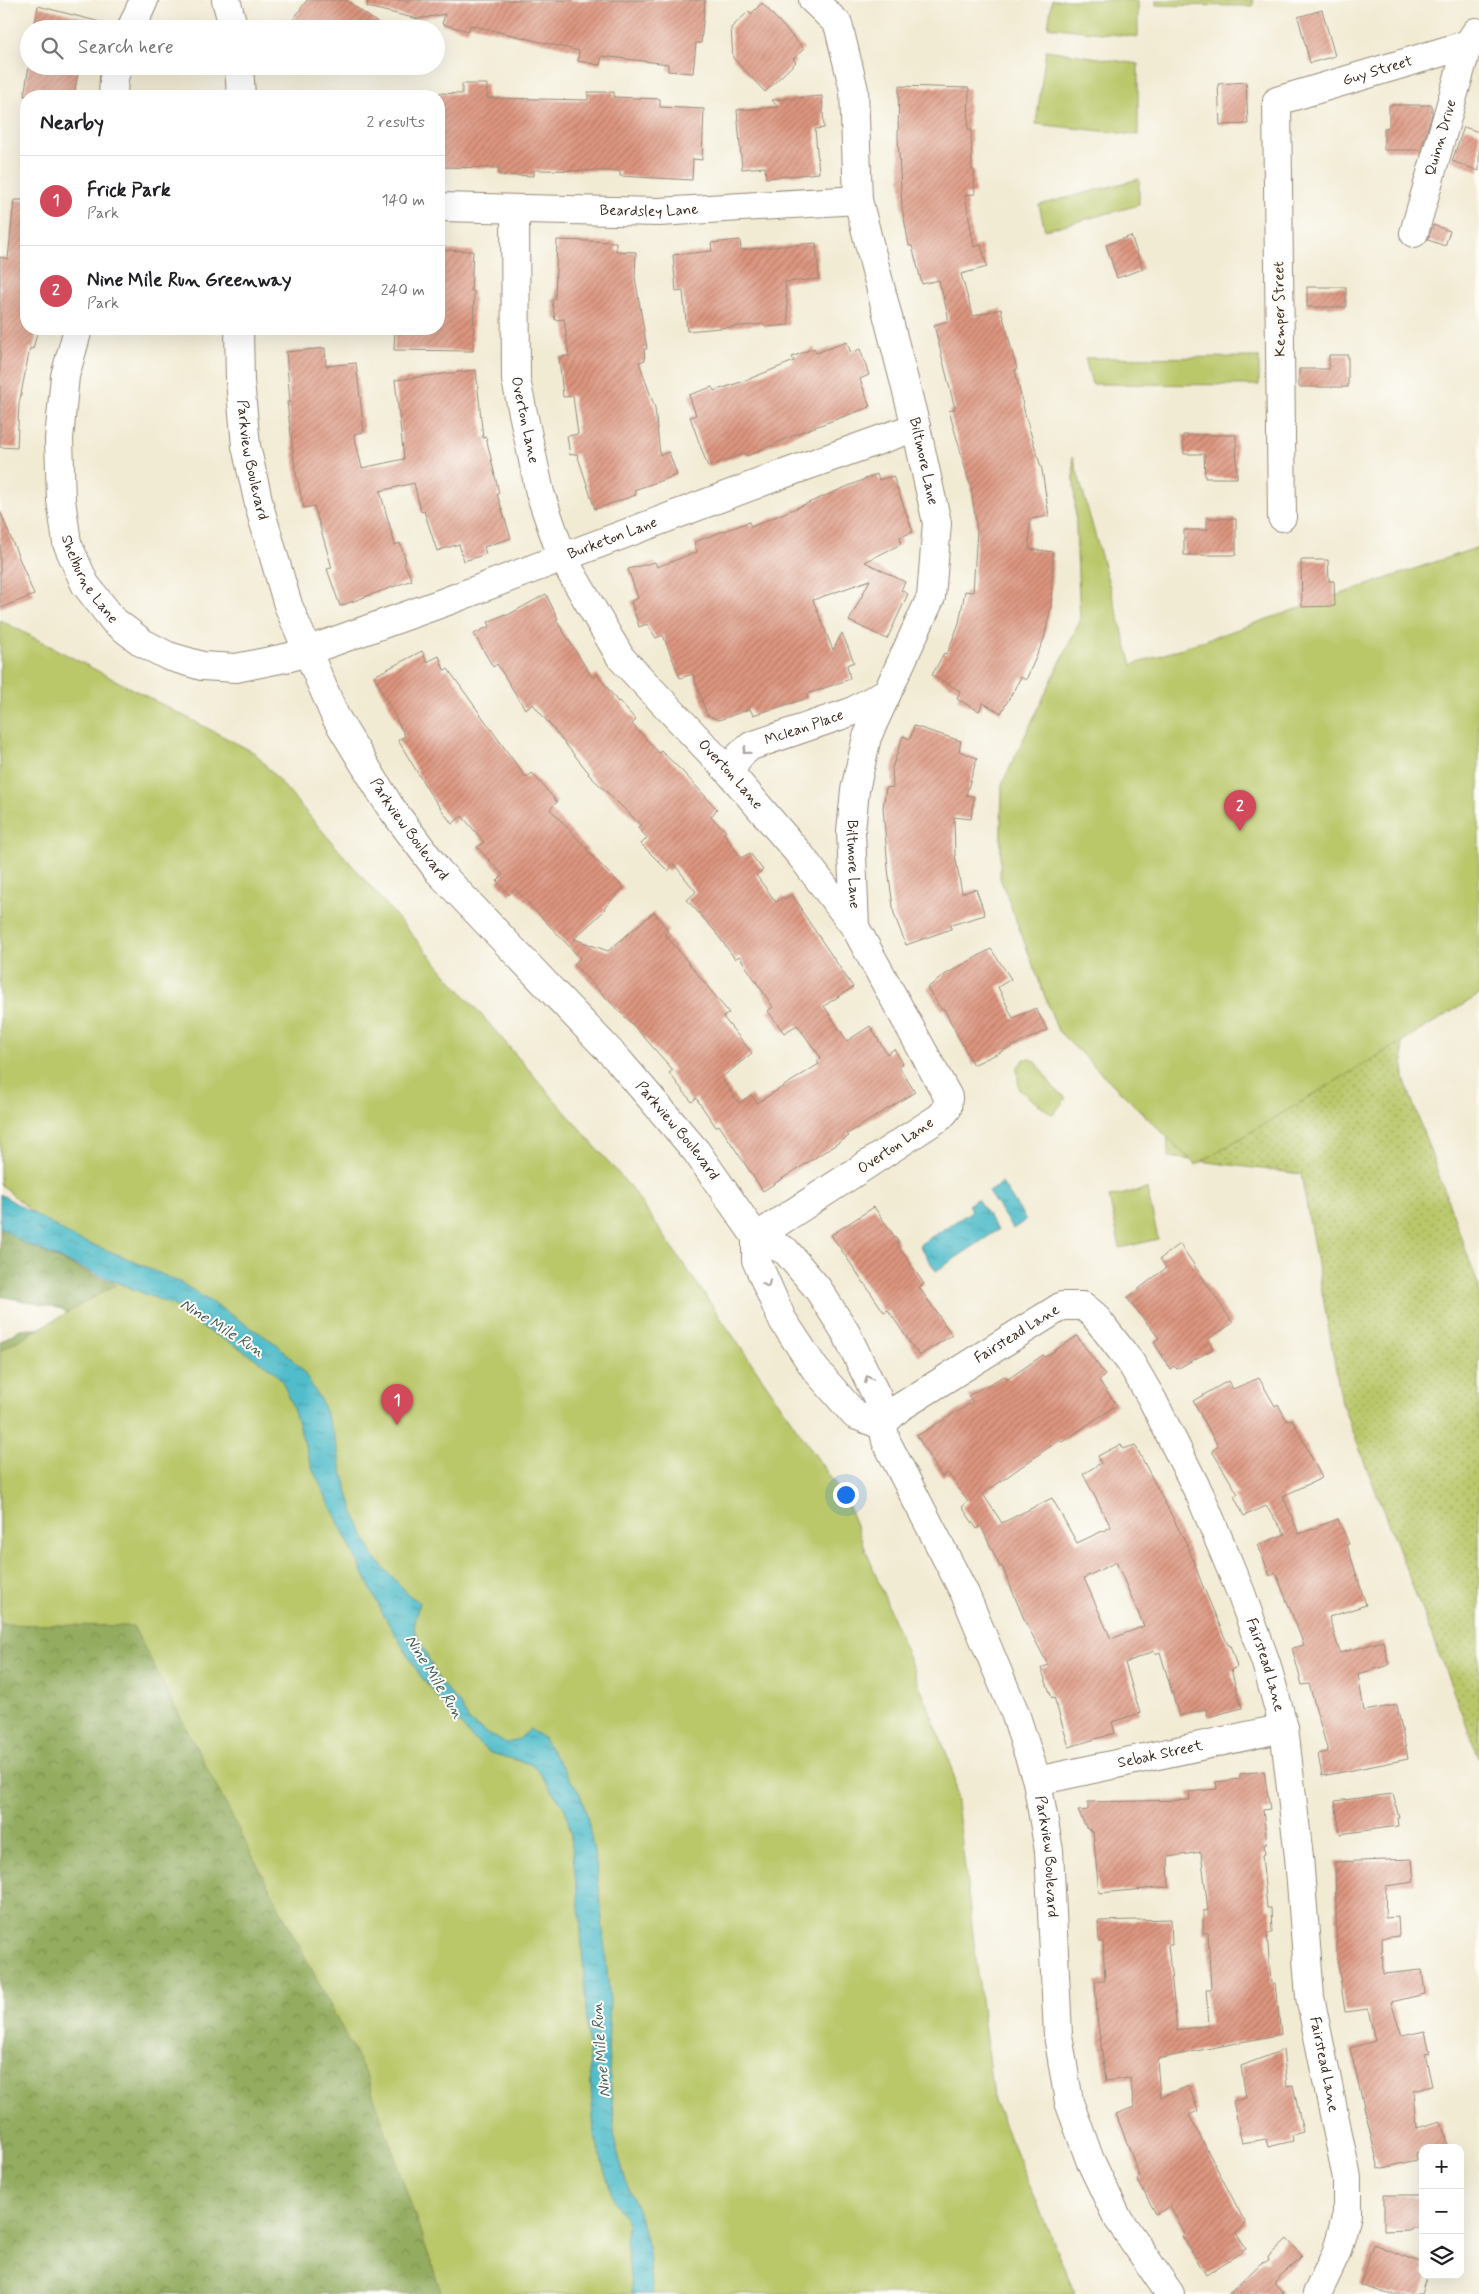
<!DOCTYPE html>
<html lang="en">
<head>
<meta charset="utf-8">
<style>
	:root { --surface:#fff; --page:#f6f6f6; --text:#202124; --muted:#757577; --line:#e0e0e0; --accent:#d1495b }
	body { margin:0; font-family:Mynerve,sans-serif; background:var(--page); color:var(--text) }
	.controls { position:absolute; right:15px; bottom:15px; display:grid; overflow:hidden; border-radius:10px; box-shadow:0 5px 20px #0002 }
	.controls button { width:45px; height:45px; display:grid; place-items:center; padding:0; border:0; border-bottom:1px solid var(--line); background:var(--surface); color:var(--text); font:25px sans-serif }
	.you { position:absolute; left:845px; top:1494px; width:18px; height:18px; margin:-12px; border:4px solid #fff; border-radius:50%; background:#1a73e8; box-shadow:0 0 0 8px #1a73e833 }
	.badge { display:grid; place-items:center; width:32px; height:32px; border-radius:50%; background:var(--accent); color:#fff; font-size:16px; font-weight:700 }
	.pin { position:absolute; translate:-50% -41px; filter:drop-shadow(0 1px 2px #0008) }
	.pin::after { content:''; position:absolute; top:26px; width:18px; height:15px; background:inherit; clip-path:polygon(0 0,100% 0,50% 100%) }
	.list { margin:0; padding:0; list-style:none }
	h2 { display:flex; justify-content:space-between; align-items:center; height:65px; margin:0; padding:0 20px; font-size:21px }
	h2 small { font-size:16px; font-weight:400; color:var(--muted) }
	.list li { display:grid; grid-template-columns:32px 1fr auto; gap:15px; align-items:center; box-sizing:border-box; height:90px; padding:0 20px; border-top:1px solid var(--line) }
	.list b { display:block; font-size:19px; white-space:nowrap }
	.list p { margin:0; font-size:16px; white-space:nowrap; color:var(--muted) }
	.list em { font-size:16px; font-style:normal; color:var(--muted) }
	.icon { flex:none; width:28px; height:28px; fill:none; stroke:currentColor; stroke-width:2; stroke-linecap:round; stroke-linejoin:round }
	.map { position:relative; flex:none; width:1479px; height:2294px; overflow:hidden }
	.search { position:absolute; background:var(--surface); box-shadow:0 5px 20px #0002; left:20px; top:20px; width:425px; height:55px; display:flex; align-items:center; gap:12px; box-sizing:border-box; padding:0 18px; border-radius:28px; color:var(--muted); font-size:19px }
	.panel { position:absolute; background:var(--surface); box-shadow:0 5px 20px #0002; left:20px; top:90px; width:425px; height:245px; border-radius:20px }
	.map>svg:first-child { display:block }
</style>
</head>
<body>
<div class="map">
<svg width="1479" height="2294" viewBox="0 0 1479 2294">
	<defs>
		<pattern id="grass-dots" width="8" height="8" patternUnits="userSpaceOnUse" patternTransform="scale(1.25)"><rect width="8" height="8" fill="#bac86a"/><path d="M2 2h.1M6 6h.1" fill="none" stroke="#98a357" stroke-width="1.8" stroke-linecap="round"/></pattern>
		<pattern id="forest-crowns" width="20" height="18" patternUnits="userSpaceOnUse" patternTransform="scale(1.25)"><rect width="20" height="18" fill="#93ac5e"/><path d="M2 6a3 3 0 1 1 6 0M12 15a3 3 0 1 1 6 0" fill="none" stroke="#798c4d"/></pattern>
		<pattern id="water-ripples" width="26" height="14" patternUnits="userSpaceOnUse" patternTransform="scale(1.25)"><rect width="26" height="14" fill="#51bdca"/><path d="M2 4q2-2 4 0t4 0M15 11q2-2 4 0t4 0" fill="none" stroke="#449aa3"/></pattern>
		<pattern id="building-hatch" width="6" height="6" patternUnits="userSpaceOnUse" patternTransform="scale(1.25)"><rect width="6" height="6" fill="#dd957f"/><path d="M-1 1l2-2M0 6l6-6M5 7l2-2" fill="none" stroke="#b47a67"/></pattern>
	</defs>
	<rect width="100%" height="100%" fill="#fdfcf7"/>
	<filter id="ink" filterUnits="userSpaceOnUse"><feTurbulence type="fractalNoise" baseFrequency=".02" numOctaves="2"/><feDisplacementMap in="SourceGraphic" scale="10" xChannelSelector="R" yChannelSelector="G"/><feConvolveMatrix kernelMatrix="1 2 1 2 8 2 1 2 1" color-interpolation-filters="sRGB"/></filter>
	<filter id="wash" filterUnits="userSpaceOnUse"><feTurbulence type="fractalNoise" baseFrequency=".0096" numOctaves="4" result="noise"/><feDisplacementMap in="SourceGraphic" scale="20" xChannelSelector="R" yChannelSelector="G"/><feGaussianBlur stdDeviation="1.12" result="paint"/><feColorMatrix in="noise" values="0 0 0 0 0 0 0 0 0 0 0 0 0 0 0 0 0 1.4 0 .05"/><feComposite in="paint" operator="in"/></filter>
	<g filter="url(#wash)">
		<rect width="100%" height="100%" fill="#f2ebd4"/>
		<path fill="url(#grass-dots)" stroke="#7a7944" d="M1388 826 1404 1078 1479 1287V1758L1342 1404 1301 1174 1168 1157 1164 941Z"/>
		<path fill="url(#forest-crowns)" stroke="#676b3e" d="M0 1227C54 1262 117 1284 177 1307L580 2294H0V1342L20 1329H68L76 1322 62 1309 0 1296Z"/>
		<g fill="#bac86a" stroke="#7a7944">
			<path d="M1052 0H1138V37L1048 27Z"/>
			<path d="M1156 0H1253V6L1156 5Z"/>
			<path d="M1046 50 1138 64V135L1036 124Z"/>
			<path d="M1139 179V205L1045 230 1039 205Z"/>
			<path d="M1259 357V385L1092 384 1085 358Z"/>
			<path d="M1073 457 1132 665 1479 547V995L1196 1165 1058 1031 1000 878 1002 784 1080 621Z"/>
			<path d="M0 620 255 753 631 1188 846 1500 953 1770 993 2098 1075 2294H442L366 2074 133 1626 0 1624V1351L116 1285 0 1184Z"/>
			<path d="M1024 1059H1031L1036 1062 1053 1087 1066 1098 1053 1115 1019 1090 1017 1068Z"/>
			<path d="M1147 1189 1158 1239 1120 1248 1109 1197Z"/>
		</g>
		<g fill="url(#water-ripples)" stroke="#467474">
			<path d="M1002 1183 1026 1220 1013 1229 988 1192Z"/>
			<path d="M0 1194 77 1239 122 1256 183 1284 278 1345 301 1368 321 1401 335 1438 342 1471 353 1510 373 1556 409 1595 419 1602 414 1629 440 1682 459 1703 469 1721 489 1735 507 1743 519 1739 530 1729 544 1739 580 1794 587 1815 597 1869 610 2001 608 2048 615 2143 626 2182 639 2212 649 2252 653 2294H632L626 2241 627 2224 612 2196 594 2134 580 1916 570 1829 565 1809 534 1765 490 1753 471 1737 421 1677 384 1616 313 1470 291 1402 283 1383 274 1371 233 1344 203 1328 177 1307 60 1259 22 1242 0 1227Z"/>
			<path d="M977 1199 998 1230 936 1271 919 1245 972 1211 968 1205Z"/>
		</g>
		<g id="blocks">
			<g fill="url(#building-hatch)" fill-rule="evenodd">
				<path d="M307 0H346L386 29H304L292 21Z"/>
				<path d="M368 0H705L701 43H696L693 73 668 71V64L602 56 600 65 578 61 579 51 470 25 468 31 442 24 445 14 418 19 367 7Z"/>
				<path d="M762 3 804 49 793 59 796 62 765 92 733 58 731 28 749 11 751 14Z"/>
				<path d="M38 6 104 23 103 29H34Z"/>
				<path d="M1322 10 1335 56 1310 63 1298 17Z"/>
				<path d="M29 66 78 72 74 96H24Z"/>
				<path d="M1246 82 1248 124 1220 125 1218 84Z"/>
				<path d="M462 84H487V98L588 100V92H614V97L660 99V107L704 109 702 160 693 159 692 180 620 176V171L534 170V176L499 175V168L439 167V93L462 94Z"/>
				<path d="M899 86 969 88 968 129H971L972 170H974L975 194 965 195 974 247 981 245 987 267 961 274 973 316 1001 309 1017 370H1015L1026 418 1042 470 1049 516 1030 519 1029 549 1053 552 1051 607 1044 639 1026 680 1021 677 1001 713 983 703 979 711 957 699 960 691 932 675 944 653 947 654 959 623 965 591 973 592 977 530 971 488 949 411 955 409 934 325 948 321V315L939 280 922 284 912 246H909L902 207 898 138Z"/>
				<path d="M822 96 824 128 815 129 819 173 766 178 765 167 742 169 737 110 778 107 772 100Z"/>
				<path d="M1389 105H1432V114L1421 150H1384V128L1389 127Z"/>
				<path d="M1464 127 1479 132V171L1452 161Z"/>
				<path d="M14 200H26V329H38L33 349 30 348 19 404 17 448 0 447V257L8 259Z"/>
				<path d="M1433 225 1450 231 1445 246 1428 240Z"/>
				<path d="M1131 236 1143 269 1117 278 1106 245Z"/>
				<path d="M557 240 616 242V251L636 252 635 277 647 349H644L645 360 639 362 655 408 660 455 669 452 677 475 634 490 636 495 595 509 577 454 570 455 567 436 578 434 573 396 563 397 559 357 569 356 564 319 555 320 552 300 555 299Z"/>
				<path d="M740 240 741 250 816 243 819 279 785 282 789 325 765 327 764 324 687 331 683 291 676 292 673 255 712 251 711 243Z"/>
				<path d="M439 250 473 251 471 291H474L473 351 394 350 395 329H439Z"/>
				<rect x="1307" y="287" width="39" height="20"/>
				<path d="M847 342 851 353 860 349 869 375 860 379 870 407 801 432 747 456 745 453 708 467 690 417 696 415 689 395 712 387 714 391 744 381 794 361 792 357 814 348 816 353Z"/>
				<path d="M325 348 326 366 356 363 364 432 354 434 362 468 404 459 395 380 476 370 483 438 486 437 499 493 497 494 511 538 484 547 486 554 464 561 459 544 437 551 424 511 421 512 414 483 380 491 395 545 400 543 406 561 404 563 412 580 340 606 327 569 332 568 314 506 304 508 295 469 287 402H290L286 352Z"/>
				<path d="M1329 355H1348V387H1299V369H1329Z"/>
				<path d="M1183 435H1236L1237 478H1205L1204 454H1184Z"/>
				<path d="M877 474 879 480 893 476 913 532 900 537 901 544 865 562 905 582 901 590 908 594 887 639 849 621 870 580 813 600 833 650 842 633 854 662 847 665 850 679 807 694 808 698 753 715 750 709 719 720 707 715 693 674 680 678 663 635 656 638 647 624 639 627 631 601 638 598 628 569 655 562 657 567 697 552 694 542 749 522 751 527Z"/>
				<path d="M0 511 34 595 0 608Z"/>
				<path d="M1207 518 1236 519V555H1184V530H1207Z"/>
				<path d="M1301 560H1328L1329 581H1334L1335 606 1302 607Z"/>
				<path d="M546 594 558 619 556 620 592 677 597 674 618 702 619 701 636 720 632 724 659 753 661 751 682 771 717 809 711 817 726 831 724 833 741 858 750 853 763 870 756 875 776 902 783 897 785 899 792 895 802 909 801 910 853 987 824 1006 847 1041 870 1026 887 1054 894 1049 903 1063 899 1067 915 1092 847 1134 849 1136 763 1191 719 1125 716 1127 696 1098 692 1102 669 1073 673 1070 635 1027 574 965 580 958 515 889 509 895 497 881 503 875 477 847 484 842 462 816 452 824 429 792 398 740 405 736 374 676 422 651 427 662 439 656 444 670 448 669 526 778 532 773 557 802 550 809 588 850 587 851 624 888 604 908 605 910 574 939 608 951 654 912 668 931 665 934 729 1013 723 1017 752 1053 721 1078 739 1103 751 1095 757 1103 819 1064 817 1061 821 1058 797 1025 784 1033 768 1011 773 1007 739 956 735 959 714 930 687 900 696 892 674 864 668 871 641 844 647 838 638 827 641 825 588 774 589 773 533 704 525 709 497 664 493 667 474 634 490 626 488 622 505 614 506 616Z"/>
				<path d="M914 726 961 741 959 751 977 758 966 795 974 797 971 819 954 817 955 855 962 893 976 889 985 915 951 925V929L906 945 894 914 888 869 883 807 886 788 893 787 892 768 903 736 910 739Z"/>
				<path d="M991 949 1011 979 998 987 1013 1018 1036 1008 1047 1030 973 1065 944 1009 942 1010 927 988 946 974Z"/>
				<path d="M874 1207 899 1243 897 1244 924 1284 919 1287 952 1335 919 1356 888 1310 884 1312 831 1235Z"/>
				<path d="M1180 1244 1233 1323 1208 1339 1213 1349 1177 1369 1174 1366 1170 1369 1154 1342 1159 1338 1127 1298 1166 1268 1160 1259Z"/>
				<path d="M1077 1336 1105 1375 1099 1381 1117 1405 1062 1442 1059 1440 983 1494 1002 1523 1052 1498 1077 1543 1111 1527 1083 1474 1101 1463 1098 1456 1121 1444 1123 1449 1135 1445 1188 1547 1202 1584 1228 1645H1230L1237 1667 1231 1670 1242 1708 1208 1717 1206 1709 1179 1716 1160 1652 1155 1654 1154 1651 1125 1663 1140 1713 1112 1722 1115 1733 1069 1747 1054 1697 1052 1698 1041 1668 1048 1665 1024 1619 1002 1566 1000 1567 981 1526 977 1529 962 1507 968 1502 948 1473 942 1477 917 1436 973 1402 968 1396 1004 1376 1008 1379 1043 1355 1045 1357ZM1116 1562 1144 1626 1111 1639 1084 1578Z"/>
				<path d="M1259 1378 1275 1406 1278 1404 1287 1421 1292 1419 1322 1478 1283 1496 1299 1534 1338 1519 1349 1544 1347 1545 1366 1605 1329 1617 1340 1653 1383 1641 1389 1665 1358 1674 1364 1711 1397 1705 1408 1759 1322 1776 1318 1754 1328 1752 1309 1684 1302 1685 1292 1648 1304 1645 1276 1573 1270 1576 1258 1545 1285 1534 1266 1506 1244 1516 1234 1496 1238 1494 1212 1451 1218 1446 1193 1401 1228 1381 1233 1389Z"/>
				<path d="M1264 1771 1270 1809 1263 1810 1267 1844H1264L1265 1854 1262 1855 1267 1908H1271L1272 1933H1267L1271 1984H1275L1281 2034 1157 2059 1160 2097 1189 2086 1198 2111 1189 2115 1246 2224 1236 2233 1246 2249 1206 2275 1182 2236 1185 2233 1170 2207 1156 2214 1137 2179 1140 2177 1116 2114 1134 2107 1130 2078 1106 2081 1097 2017 1095 1981H1105L1103 1942H1099L1098 1921 1171 1919 1172 1945H1168L1177 2030 1209 2025 1206 1990H1211L1208 1933H1203V1911L1208 1910 1201 1852 1168 1857 1169 1887 1099 1893 1093 1832 1086 1827 1078 1811 1088 1810V1802L1190 1800 1189 1792 1217 1789 1216 1782 1240 1779V1774Z"/>
				<path d="M1393 1794 1399 1818H1397L1398 1826 1340 1834 1335 1801Z"/>
				<path d="M1412 1859 1414 1882 1386 1886 1385 1918 1398 1917 1399 1936 1382 1938 1383 1974 1422 1970 1425 1994 1391 2002 1402 2036 1425 2031 1430 2053 1425 2054 1432 2086 1414 2091 1417 2128 1441 2121 1447 2144 1435 2148H1423V2151L1416 2153 1417 2160 1379 2169 1350 2048 1375 2041 1368 2009 1345 2012 1337 1957 1335 1862Z"/>
				<path d="M1283 2050 1287 2086 1293 2085 1303 2132 1292 2135 1293 2141 1268 2147 1266 2139 1242 2143 1233 2101 1246 2098 1241 2066Z"/>
				<path d="M1384 2195H1423V2228H1411L1410 2230 1384 2231Z"/>
				<path d="M1287 2239 1302 2256 1274 2282 1284 2294H1229L1261 2263 1269 2261 1268 2257Z"/>
				<path d="M1373 2244 1423 2263V2275H1427L1421 2294H1388L1360 2285Z"/>
			</g>
		</g>
	</g>
	<g filter="url(#ink)">
		<use href="#blocks" fill-opacity="0" stroke="#968a79" stroke-width="1"/>
		<g fill="none" stroke-linecap="round" stroke-linejoin="round">
			<g stroke="#968a79" stroke-width="30">
				<g id="minor">
					<path d="M226 0 234 29"/>
					<path id="s1" d="M813 0 838 24 854 90 858 200 916 427 937 523 931 597 867 737 855 790 851 831 855 927"/>
					<path d="M131 29 144 0"/>
					<path d="M239 66 241 96"/>
					<path d="M113 96 114 78 118 66"/>
					<path id="s2" d="M439 207 659 212 858 200"/>
					<path id="s3" d="M515 209 516 380 540 493 562 557 621 658 730 773 801 856 855 927 948 1097 947 1109 940 1117 756 1237"/>
					<path id="s4" d="M1414 233 1468 44 1476 32"/>
					<path id="s5" d="M78 329 65 376 59 439 61 500 67 543 85 584 114 621 143 643 168 656 202 666 236 668 290 657 442 603 778 476 916 427"/>
					<path id="s6" d="M239 329 240 381 246 446 260 509 288 605 335 716 389 805 439 872 619 1061 696 1151 756 1237V1260L782 1319 815 1369 855 1415 881 1425"/>
					<path id="s7" d="M1282 517 1277 101 1479 41"/>
					<path id="s8" d="M730 773 740 755 751 746 851 712 887 692"/>
					<path id="s9" d="M756 1237 786 1251 818 1289 846 1333 877 1397 886 1441 965 1594 1015 1713 1037 1781 1049 1851 1058 2035 1069 2102 1090 2160 1117 2217 1170 2294"/>
					<path id="s10" d="M881 1425 899 1408 1062 1306H1083L1094 1315 1131 1363 1152 1399 1201 1497 1241 1593 1266 1663 1284 1728 1299 1857 1310 1997 1347 2178V2214L1336 2254 1317 2294"/>
					<path id="s11" d="M1037 1781 1284 1728"/>
				</g>
			</g>
			<use href="#minor" stroke="#fff" stroke-width="28"/>
		</g>
		<defs><path id="oneway-chevron" d="M-2-3.5L2.5 0L-2 3.5" fill="none" stroke-width="1.6" stroke-linecap="round" stroke-linejoin="round" transform="scale(1.25)"/></defs>
		<g stroke="#a79f9a">
			<use href="#oneway-chevron" transform="translate(746 751) rotate(141)"/>
			<use href="#oneway-chevron" transform="translate(767 1284) rotate(67)"/>
			<use href="#oneway-chevron" transform="translate(868 1379) rotate(-116)"/>
		</g>
	</g>
	<g text-anchor="middle" dominant-baseline="central" stroke-width="4" stroke-linejoin="round" paint-order="stroke">
		<g font-size="15" fill="#3b2a1e" stroke="#fdfcf7">
			<text stroke="none"><textPath href="#s7" startOffset="521">Guy Street</textPath></text>
			<text stroke="none"><textPath href="#s4" startOffset="99">Quinn Drive</textPath></text>
			<text stroke="none"><textPath href="#s2" startOffset="210">Beardsley Lane</textPath></text>
			<text transform="translate(1280 309) rotate(-91)">Kemper Street</text>
			<text stroke="none"><textPath href="#s3" startOffset="212">Overton Lane</textPath></text>
			<text stroke="none"><textPath href="#s6" startOffset="132">Parkview Boulevard</textPath></text>
			<text stroke="none"><textPath href="#s1" startOffset="482">Biltmore Lane</textPath></text>
			<text stroke="none"><textPath href="#s5" startOffset="841">Burketon Lane</textPath></text>
			<text stroke="none"><textPath href="#s5" startOffset="259">Shelburne Lane</textPath></text>
			<text stroke="none"><textPath href="#s8" startOffset="91">Mclean Place</textPath></text>
			<text stroke="none"><textPath href="#s3" startOffset="631">Overton Lane</textPath></text>
			<text stroke="none"><textPath href="#s6" startOffset="538">Parkview Boulevard</textPath></text>
			<text stroke="none"><textPath href="#s1" startOffset="902">Biltmore Lane</textPath></text>
			<text stroke="none"><textPath href="#s6" startOffset="942">Parkview Boulevard</textPath></text>
			<text transform="translate(896 1146) rotate(-34)">Overton Lane</text>
			<text stroke="none"><textPath href="#s10" startOffset="164">Fairstead Lane</textPath></text>
			<text stroke="none"><textPath href="#s10" startOffset="644">Fairstead Lane</textPath></text>
			<text stroke="none"><textPath href="#s11" startOffset="126">Sebak Street</textPath></text>
			<text stroke="none"><textPath href="#s9" startOffset="700">Parkview Boulevard</textPath></text>
			<text stroke="none"><textPath href="#s10" startOffset="1049">Fairstead Lane</textPath></text>
		</g>
		<g font-size="16" font-style="italic" fill="#435d5a" stroke="#fdfcf7">
			<text transform="translate(222 1328) rotate(32)">Nine Mile Run</text>
			<text transform="translate(434 1677) rotate(58)">Nine Mile Run</text>
			<text transform="translate(601 2050) rotate(-95)">Nine Mile Run</text>
		</g>
	</g>
</svg>
<div class="controls">
<button>+</button>
<button>−</button>
<button><svg class="icon" aria-label="layers" viewBox="0 0 24 24"><path d="M12 4l9 5-9 5-9-5zM3 14l9 5 9-5"/></svg></button>
</div>
<div class="you"></div>
<div class="pin badge" style="left:397px;top:1425px">1</div>
<div class="pin badge" style="left:1240px;top:831px">2</div>
<div class="search"><svg class="icon" aria-label="search" viewBox="0 0 24 24"><circle cx="10" cy="10" r="6"/><path d="M15 15l6 6"/></svg>Search here</div>
<section class="panel">
<h2>Nearby<small>2 results</small></h2>
<ul class="list">
<li><span class="badge">1</span><div><b>Frick Park</b><p>Park</p></div><em>140 m</em></li>
<li><span class="badge">2</span><div><b>Nine Mile Run Greenway</b><p>Park</p></div><em>240 m</em></li>
</ul>
</section>
</div>
</body>
</html>
